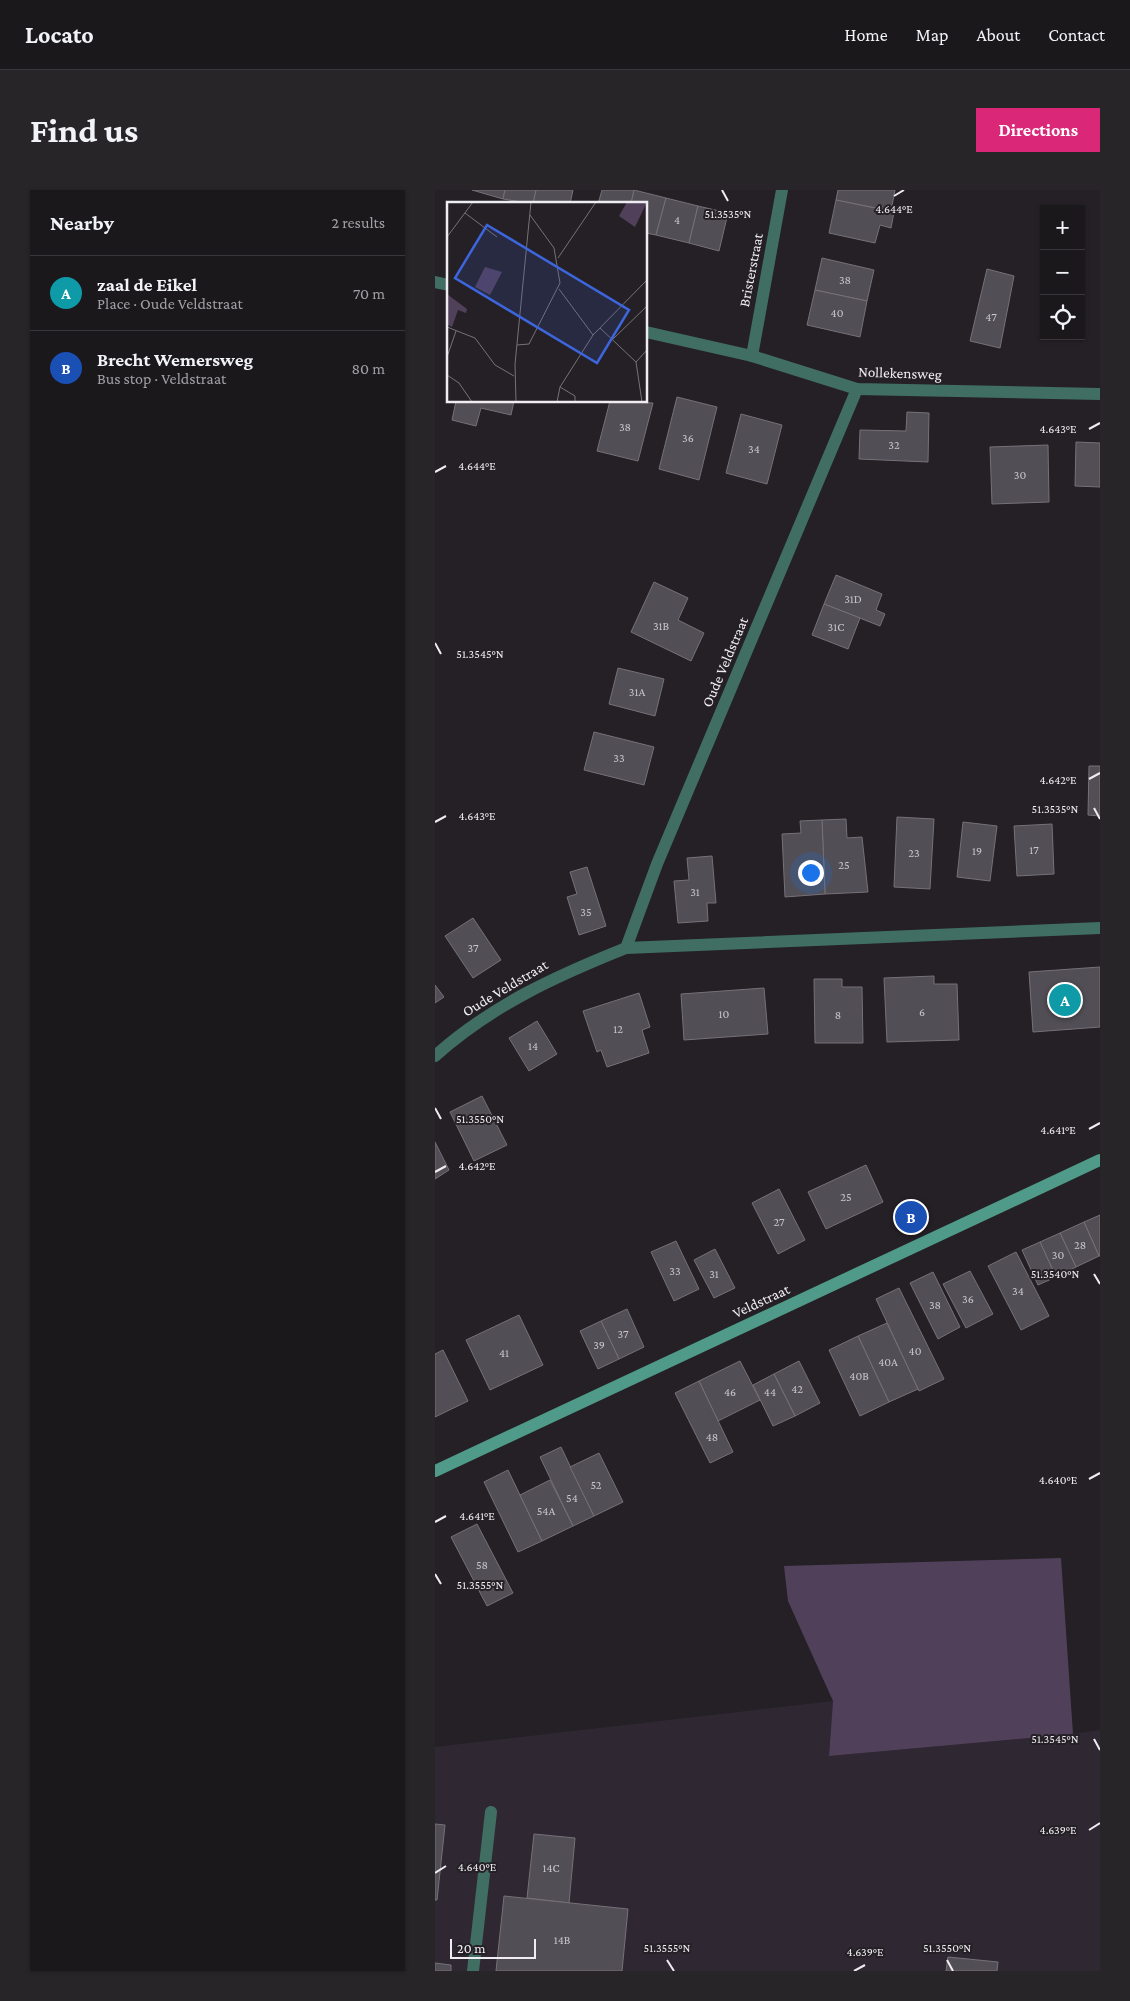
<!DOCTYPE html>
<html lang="en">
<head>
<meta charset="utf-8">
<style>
	:root { --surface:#1b181c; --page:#282529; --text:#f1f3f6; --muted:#a0a0a3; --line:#39373b; --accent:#db2777 }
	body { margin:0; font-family:"Crimson Pro",serif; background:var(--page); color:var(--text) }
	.controls { position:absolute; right:15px; top:15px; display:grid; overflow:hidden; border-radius:0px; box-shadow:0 1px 4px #0004 }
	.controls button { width:45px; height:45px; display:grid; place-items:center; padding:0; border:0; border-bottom:1px solid var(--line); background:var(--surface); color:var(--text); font:25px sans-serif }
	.scale { position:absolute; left:15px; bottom:12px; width:86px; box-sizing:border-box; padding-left:5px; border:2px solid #f0edf2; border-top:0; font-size:14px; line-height:18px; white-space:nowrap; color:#f0edf2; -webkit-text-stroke:4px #242026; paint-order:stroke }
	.you { position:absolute; left:375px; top:682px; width:18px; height:18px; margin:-12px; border:4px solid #fff; border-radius:50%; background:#1a73e8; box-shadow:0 0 0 8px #1a73e833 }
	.badge { display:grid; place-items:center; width:32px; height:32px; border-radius:50%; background:var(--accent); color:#fff; font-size:16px; font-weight:700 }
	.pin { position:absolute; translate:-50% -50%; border:2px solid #fff; box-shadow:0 1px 5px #0006 }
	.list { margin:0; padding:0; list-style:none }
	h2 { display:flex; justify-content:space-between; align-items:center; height:65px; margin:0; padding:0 20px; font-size:21px }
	h2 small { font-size:16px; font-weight:400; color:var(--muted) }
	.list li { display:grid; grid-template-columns:32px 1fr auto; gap:15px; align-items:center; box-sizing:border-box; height:75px; padding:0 20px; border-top:1px solid var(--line) }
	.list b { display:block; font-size:19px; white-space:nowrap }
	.list p { margin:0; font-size:16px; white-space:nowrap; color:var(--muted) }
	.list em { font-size:16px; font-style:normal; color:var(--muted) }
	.icon { flex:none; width:28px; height:28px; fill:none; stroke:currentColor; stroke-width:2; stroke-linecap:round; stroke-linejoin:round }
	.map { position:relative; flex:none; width:665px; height:1781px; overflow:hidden; border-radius:0px }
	header { display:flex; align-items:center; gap:30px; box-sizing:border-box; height:70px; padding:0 25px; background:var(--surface); border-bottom:1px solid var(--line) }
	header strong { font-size:24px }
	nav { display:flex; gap:28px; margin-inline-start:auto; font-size:18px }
	.intro { display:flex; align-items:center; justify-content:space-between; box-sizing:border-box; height:120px; padding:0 30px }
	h1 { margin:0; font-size:35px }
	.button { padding:12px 22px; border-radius:0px; background:var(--accent); color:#fff; font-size:18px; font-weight:700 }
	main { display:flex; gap:30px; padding:0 30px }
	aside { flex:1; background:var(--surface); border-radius:0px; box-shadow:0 1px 4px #0004 }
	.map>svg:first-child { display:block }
</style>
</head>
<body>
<header>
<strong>Locato</strong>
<nav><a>Home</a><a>Map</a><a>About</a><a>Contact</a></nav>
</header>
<div class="intro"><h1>Find us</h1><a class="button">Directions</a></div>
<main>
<aside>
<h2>Nearby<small>2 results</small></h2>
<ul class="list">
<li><span class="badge" style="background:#0f9aa8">A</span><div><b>zaal de Eikel</b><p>Place · Oude Veldstraat</p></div><em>70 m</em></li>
<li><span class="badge" style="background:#1a4fb4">B</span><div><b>Brecht Wemersweg</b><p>Bus stop · Veldstraat</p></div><em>80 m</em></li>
</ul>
</aside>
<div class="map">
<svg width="665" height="1781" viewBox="0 0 665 1781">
	<rect width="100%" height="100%" fill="#242026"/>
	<path fill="#2f2833" d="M398 1511 394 1566 638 1544 665 1540V1781H0V1557Z"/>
	<path fill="#51405a" d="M626 1368 638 1544 394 1566 398 1511 353 1411 349 1376Z"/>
	<g fill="#524e55" stroke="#767179">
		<path d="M37 0H70L68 9Z"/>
		<path d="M70 0H101L98 14 68 9Z"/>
		<path d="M101 0H138L135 14H98Z"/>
		<path d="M167 0H199L196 14H163Z"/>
		<path d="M199 0 231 8 221 45 211 43V14H196Z"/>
		<path d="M403 0H460L456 21 401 10Z"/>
		<path d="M231 8 263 16 254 53 221 45Z"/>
		<path d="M401 10 459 22 456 38 445 35 440 53 394 43Z"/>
		<path d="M263 16 293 23 284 61 254 53Z"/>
		<path d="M387 68 439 80 432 111 380 100Z"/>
		<path d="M552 79 579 86 565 158 535 151Z"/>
		<path d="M380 100 432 111 425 147 372 135Z"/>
		<path d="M242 207 282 217 264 290 224 279Z"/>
		<path d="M21 211H79L76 225 46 218 41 236 17 230Z"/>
		<path d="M175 211 218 213 203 271 162 261Z"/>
		<path d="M472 222 494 223 493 272 424 269 425 240 471 241Z"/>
		<path d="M306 224 347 235 332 294 291 283Z"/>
		<path d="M641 252 665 253V297L640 296Z"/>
		<path d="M613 255 614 312 557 314 555 257Z"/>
		<path d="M401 385 447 404 441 420 450 424 445 436 389 414Z"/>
		<path d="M219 392 253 408 243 430 269 443 256 471 196 442Z"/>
		<path d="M389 414 425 428 413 459 377 445Z"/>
		<path d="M183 478 229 489 220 526 174 514Z"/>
		<path d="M159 542 219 557 209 595 149 580Z"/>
		<path d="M654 576H665V626L653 625Z"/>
		<path d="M462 627 499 629 495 699 459 697Z"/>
		<path d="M411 629 412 648 427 647 433 702 390 704 387 630Z"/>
		<path d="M387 630 390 704 350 707 347 644 366 643 365 631Z"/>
		<path d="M528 632 562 636 555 691 522 687Z"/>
		<path d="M617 634 619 684 582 686 579 636Z"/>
		<path d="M277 666 281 713H272L273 731 243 733 239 691 254 690 252 668Z"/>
		<path d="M152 677 171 736 144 745 132 707 142 704 135 682Z"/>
		<path d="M38 728 66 770 38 788 10 746Z"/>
		<path d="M665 777V837L598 842 594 782Z"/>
		<path d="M499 786V794H522L524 850 452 852 449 788Z"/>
		<path d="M379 789H407V797H427L428 853H380Z"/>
		<path d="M0 795 9 807 0 813Z"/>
		<path d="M329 798 333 844 249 850 246 804Z"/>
		<path d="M204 803 215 837 207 840 214 863 172 877 166 860 162 862 148 821Z"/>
		<path d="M102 831 122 864 94 881 74 848Z"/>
		<path d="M47 906 72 955 39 971 15 922Z"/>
		<path d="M0 952 14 980 0 989Z"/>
		<path d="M431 975 448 1012 391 1039 373 1002Z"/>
		<path d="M344 999 370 1050 343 1064 317 1013Z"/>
		<path d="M665 1025V1066H664L649 1032Z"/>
		<path d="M649 1032 664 1066 641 1077 625 1043Z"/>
		<path d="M625 1043 641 1077 621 1087 605 1052Z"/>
		<path d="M241 1051 264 1099 239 1111 216 1062Z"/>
		<path d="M605 1052 621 1087 603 1095 587 1060Z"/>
		<path d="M280 1059 300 1098 279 1108 259 1070Z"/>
		<path d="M581 1062 614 1126 586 1140 553 1076Z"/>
		<path d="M535 1081 558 1124 531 1138 508 1094Z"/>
		<path d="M498 1082 525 1137 503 1149 475 1093Z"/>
		<path d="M464 1098 509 1189 484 1201 441 1109Z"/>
		<path d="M192 1119 209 1157 184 1169 166 1131Z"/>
		<path d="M84 1125 108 1175 55 1200 31 1150Z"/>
		<path d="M166 1131 184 1169 163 1179 145 1141Z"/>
		<path d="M452 1133 483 1199 454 1212 423 1146Z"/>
		<path d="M423 1146 454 1212 425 1226 394 1160Z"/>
		<path d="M8 1160 33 1211 0 1227V1164Z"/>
		<path d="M305 1171 325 1210 283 1231 264 1191Z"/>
		<path d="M364 1171 385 1213 360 1226 339 1184Z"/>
		<path d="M339 1184 360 1226 338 1236 318 1195Z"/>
		<path d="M264 1191 298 1262 275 1273 240 1203Z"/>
		<path d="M126 1257 159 1326 138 1336 105 1267Z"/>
		<path d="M164 1263 188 1312 159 1326 135 1277Z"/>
		<path d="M73 1280 107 1351 83 1362 49 1292Z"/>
		<path d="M115 1290 138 1336 107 1351 85 1305Z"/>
		<path d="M42 1334 78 1403 52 1416 16 1347Z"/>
		<path d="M0 1634 10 1635 2 1710H0Z"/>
		<path d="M99 1644 140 1648 134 1713 92 1708Z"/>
		<path d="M69 1706 193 1719 187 1781H61Z"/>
		<path d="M513 1767 563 1772 562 1781H511Z"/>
		<path d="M0 1773 16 1775V1781H0Z"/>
	</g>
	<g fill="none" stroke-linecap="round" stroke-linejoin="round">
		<path stroke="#416e63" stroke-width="12" d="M38 1781 56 1622"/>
		<g stroke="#416e63" stroke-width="12">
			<path d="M0 92 14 95"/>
			<path d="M211 142 317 166 422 199 665 204"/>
			<path d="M317 166 347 0"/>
			<path d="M191 758 222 674 422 199"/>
			<path d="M0 866C57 815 121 786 191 758L665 738"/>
		</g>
		<path stroke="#4f9a88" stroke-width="12" d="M0 1281 665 970"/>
	</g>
	<path fill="none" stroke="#f0edf2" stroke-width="2" d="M287 0 293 11M459 6 469 0M654 239 665 233M0 282 11 276M0 453 6 464M654 589 665 583M659 618 665 629M0 632 11 626M0 918 6 929M654 939 665 933M0 982 11 976M659 1084 665 1094M654 1289 665 1283M0 1332 11 1326M0 1384 6 1394M659 1549 665 1560M654 1640 665 1633M0 1683 11 1676M232 1770 239 1781M512 1770 518 1781M419 1781 430 1775"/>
	<g text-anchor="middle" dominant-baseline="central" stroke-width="4" stroke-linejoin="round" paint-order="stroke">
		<g font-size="12" fill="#c8c5cb">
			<text x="242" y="30">4</text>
			<text x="410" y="90">38</text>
			<text x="402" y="123">40</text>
			<text x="556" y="127">47</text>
			<text x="190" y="237">38</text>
			<text x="253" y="248">36</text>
			<text x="459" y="255">32</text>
			<text x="319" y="259">34</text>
			<text x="585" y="285">30</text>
			<text x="418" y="409">31D</text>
			<text x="226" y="436">31B</text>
			<text x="401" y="437">31C</text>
			<text x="202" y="502">31A</text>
			<text x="184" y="568">33</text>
			<text x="599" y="660">17</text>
			<text x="542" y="661">19</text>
			<text x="479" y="663">23</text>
			<text x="409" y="675">25</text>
			<text x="260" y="702">31</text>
			<text x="151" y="722">35</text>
			<text x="38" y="758">37</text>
			<text x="487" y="822">6</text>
			<text x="289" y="824">10</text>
			<text x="403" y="825">8</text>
			<text x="183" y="839">12</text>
			<text x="98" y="856">14</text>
			<text x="411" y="1007">25</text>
			<text x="344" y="1032">27</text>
			<text x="645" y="1055">28</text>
			<text x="623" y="1065">30</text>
			<text x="240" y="1081">33</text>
			<text x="279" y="1084">31</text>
			<text x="583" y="1101">34</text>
			<text x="533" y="1109">36</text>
			<text x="500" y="1115">38</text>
			<text x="188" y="1144">37</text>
			<text x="164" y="1155">39</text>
			<text x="480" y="1161">40</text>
			<text x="69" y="1163">41</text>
			<text x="453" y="1172">40A</text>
			<text x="424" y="1186">40B</text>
			<text x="362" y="1199">42</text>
			<text x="295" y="1202">46</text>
			<text x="335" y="1202">44</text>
			<text x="277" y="1247">48</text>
			<text x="161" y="1295">52</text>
			<text x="137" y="1308">54</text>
			<text x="111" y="1321">54A</text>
			<text x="47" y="1375">58</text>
			<text x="116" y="1678">14C</text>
			<text x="127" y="1750">14B</text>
		</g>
		<g font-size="15" fill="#f0edf2" stroke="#242026">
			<text transform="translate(316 80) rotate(-79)">Bristerstraat</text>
			<text transform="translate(465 183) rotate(2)">Nollekensweg</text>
			<text transform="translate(290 472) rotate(-67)">Oude Veldstraat</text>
			<text transform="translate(70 798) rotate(-31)">Oude Veldstraat</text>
			<text transform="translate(326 1111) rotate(-25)">Veldstraat</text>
		</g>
	</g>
	<g transform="translate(12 12)">
		<rect width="200" height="200" fill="#242026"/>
		<path d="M180 0H200L188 25 172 14ZM38 65 55 70 43 93 28 85ZM0 92 20 107 19 111 11 108 5 125 0 122Z" fill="#51405a"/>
		<path fill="none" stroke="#767278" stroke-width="1" d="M18 11 50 35M0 35 26 0M111 56 149 0M112 87 146 133M0 125 28 136 48 163 67 174M153 126 189 160 195 200M166 137 200 104M70 143 82 142 113 81 107 46 83 13M0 155 9 129M189 160 200 148M0 173 12 181 25 200M113 185 128 194V200M69 200 68 162 84 0M110 200 113 185 146 133 200 78"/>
		<path fill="#3d66dc" fill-opacity="0.15" stroke="#3d66dc" stroke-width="2.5" d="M40 23 182 108 150 161 8 76Z"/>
		<rect width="200" height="200" fill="none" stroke="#f0edf2" stroke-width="2.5"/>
	</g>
	<g font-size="12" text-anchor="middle" fill="#f0edf2" stroke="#242026" stroke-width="4" stroke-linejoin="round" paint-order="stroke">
		<text x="459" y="23">4.644°E</text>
		<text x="293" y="28">51.3535°N</text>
		<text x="623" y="243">4.643°E</text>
		<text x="42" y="280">4.644°E</text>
		<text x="45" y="468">51.3545°N</text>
		<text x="623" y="594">4.642°E</text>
		<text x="620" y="623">51.3535°N</text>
		<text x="42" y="630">4.643°E</text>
		<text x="45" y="933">51.3550°N</text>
		<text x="623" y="944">4.641°E</text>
		<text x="42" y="980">4.642°E</text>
		<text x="620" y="1088">51.3540°N</text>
		<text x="623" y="1294">4.640°E</text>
		<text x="42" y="1330">4.641°E</text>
		<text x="45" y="1399">51.3555°N</text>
		<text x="620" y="1553">51.3545°N</text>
		<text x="623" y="1644">4.639°E</text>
		<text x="42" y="1681">4.640°E</text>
		<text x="232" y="1762">51.3555°N</text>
		<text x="512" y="1762">51.3550°N</text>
		<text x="430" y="1766">4.639°E</text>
	</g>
</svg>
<div class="controls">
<button>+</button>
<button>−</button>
<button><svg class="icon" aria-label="locate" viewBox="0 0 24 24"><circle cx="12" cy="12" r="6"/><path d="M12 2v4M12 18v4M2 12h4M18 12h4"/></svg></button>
</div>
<div class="scale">20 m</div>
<div class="you"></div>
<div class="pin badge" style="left:630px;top:810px;background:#0f9aa8">A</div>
<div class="pin badge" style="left:476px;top:1027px;background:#1a4fb4">B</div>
</div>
</main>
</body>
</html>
